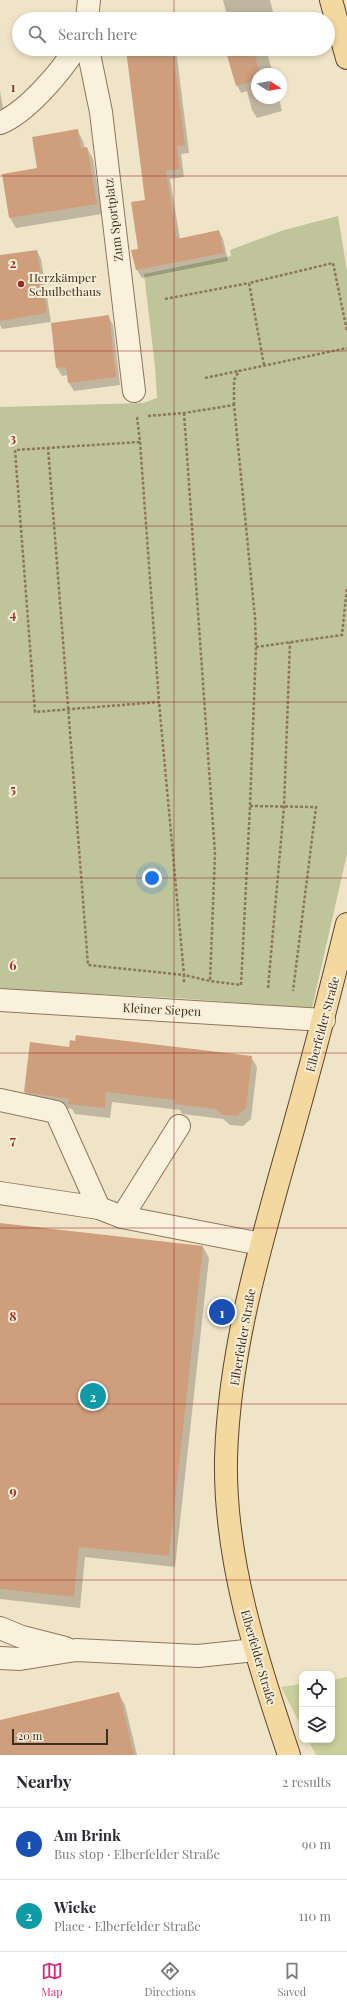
<!DOCTYPE html>
<html lang="en">
<head>
<meta charset="utf-8">
<style>
	:root { --surface:#fff; --page:#f7f7f7; --text:#2b2b33; --muted:#7c7c81; --line:#e1e1e2; --accent:#db2777 }
	body { margin:0; font-family:"Playfair Display",serif; background:var(--page); color:var(--text) }
	.controls { position:absolute; right:12px; bottom:12px; display:grid; overflow:hidden; border-radius:8px; box-shadow:0 2px 6px #0003 }
	.controls button { width:36px; height:36px; display:grid; place-items:center; padding:0; border:0; border-bottom:1px solid var(--line); background:var(--surface); color:var(--text); font:20px sans-serif }
	.compass { position:absolute; left:251px; top:68px; width:36px; height:36px; border-radius:50%; background:var(--surface); box-shadow:0 2px 6px #0003; rotate:101deg }
	.scale { position:absolute; left:12px; bottom:10px; width:96px; box-sizing:border-box; padding-left:4px; border:2px solid #3d2e20; border-top:0; font-size:11px; line-height:14px; white-space:nowrap; color:#3d2e20; -webkit-text-stroke:3px #f7eed8; paint-order:stroke }
	.you { position:absolute; left:152px; top:878px; width:14px; height:14px; margin:-10px; border:3px solid #fff; border-radius:50%; background:#1a73e8; box-shadow:0 0 0 6px #1a73e833 }
	.badge { display:grid; place-items:center; width:26px; height:26px; border-radius:50%; background:var(--accent); color:#fff; font-size:13px; font-weight:700 }
	.pin { position:absolute; translate:-50% -50%; border:2px solid #fff; box-shadow:0 1px 4px #0006 }
	.list { margin:0; padding:0; list-style:none }
	h2 { display:flex; justify-content:space-between; align-items:center; height:52px; margin:0; padding:0 16px; font-size:17px }
	h2 small { font-size:13px; font-weight:400; color:var(--muted) }
	.list li { display:grid; grid-template-columns:26px 1fr auto; gap:12px; align-items:center; box-sizing:border-box; height:72px; padding:0 16px; border-top:1px solid var(--line) }
	.list b { display:block; font-size:15px; white-space:nowrap }
	.list p { margin:0; font-size:13px; white-space:nowrap; color:var(--muted) }
	.list em { font-size:13px; font-style:normal; color:var(--muted) }
	.icon { flex:none; width:22px; height:22px; fill:none; stroke:currentColor; stroke-width:2; stroke-linecap:round; stroke-linejoin:round }
	.map { position:relative; flex:none; width:347px; height:1755px; overflow:hidden }
	.search { position:absolute; background:var(--surface); box-shadow:0 2px 6px #0003; left:12px; right:12px; top:12px; height:44px; display:flex; align-items:center; gap:10px; box-sizing:border-box; padding:0 14px; border-radius:22px; color:var(--muted); font-size:15px }
	.sheet { height:196px; background:var(--surface) }
	nav { display:flex; justify-content:space-around; align-items:center; box-sizing:border-box; height:56px; border-top:1px solid var(--line); background:var(--surface); font-size:11px; color:var(--muted) }
	nav a { display:grid; justify-items:center; gap:2px }
	nav .on { color:var(--accent) }
	.map>svg:first-child { display:block }
</style>
</head>
<body>
<div class="map">
<svg width="347" height="1755" viewBox="0 0 347 1755">
	<rect width="100%" height="100%" fill="#f0e4c8"/>
	<g fill="#c9cf9b">
		<path d="M347 1677V1755H316L308 1740H332V1680Z"/>
		<path d="M302 1684V1728L281 1687Z"/>
	</g>
	<path fill="#bfc49a" d="M338 216 347 271V854L312 1008 176 998 0 989V407L143 403 157 398 155 366 144 274 231 256 230 250 284 230Z"/>
	<g fill="#0003">
		<path d="M223 0H270L275 19H228Z"/>
		<path d="M126 49H176L189 153 181 154 184 177 170 179 180 239 219 231 223 239 228 261 142 278 137 270 133 251 139 249 146 201Z"/>
		<path d="M237 49H266L273 74H257V98H279L282 111 257 118 252 110 247 91 241 93 237 85Z"/>
		<path d="M0 91 3 108 0 109Z"/>
		<path d="M77 130 83 141 85 149 87 148 93 159 102 214 16 228 10 218Z"/>
		<path d="M37 251 41 259 51 322 2 329 0 325V256Z"/>
		<path d="M108 316 113 325 120 385 74 391 69 383 68 375 62 376 57 368 52 324Z"/>
		<path d="M70 1048 251 1057 257 1067 251 1119 243 1126 230 1125 223 1119 182 1114 180 1110 112 1102 110 1118 75 1114 72 1109 31 1103 25 1092Z"/>
		<path d="M0 1224 203 1247 209 1258 175 1567 85 1557 80 1608 0 1599Z"/>
		<path d="M119 1694 125 1705 137 1755H0V1721Z"/>
	</g>
	<g fill="#cf9f7d">
		<path d="M169 15V19H142Z"/>
		<path d="M126 49H173L185 145 177 146 180 169 166 171 177 239 219 230 224 253 136 270 131 250 138 249 131 202 145 200Z"/>
		<path d="M238 49H253L260 74H257V80L236 86 226 52Z"/>
		<path d="M78 129 81 148 87 147 97 204 9 218 2 174 37 168 32 137Z"/>
		<path d="M37 250 47 313 0 321V255Z"/>
		<path d="M109 315 116 377 68 383 66 367 56 368 51 323Z"/>
		<path d="M76 1035 252 1056 246 1108 237 1116 223 1115 216 1109 175 1104V1100L106 1092 105 1108 68 1104 69 1099 24 1092 30 1042 69 1047 70 1040 75 1041Z"/>
		<path d="M0 1223 203 1246 169 1556 79 1547 74 1597 0 1589Z"/>
		<path d="M119 1692 134 1755H0V1720Z"/>
	</g>
	<g fill="none" stroke-linecap="round" stroke-linejoin="round">
		<g stroke="#8d765c" stroke-width="24">
			<g id="minor">
				<path d="M87 19 89 0"/>
				<path d="M88 49 101 112 134 391"/>
				<path d="M0 123C26 113 61 72 75 49"/>
				<path d="M0 1000 324 1020"/>
				<path d="M0 1100 56 1112 99 1208"/>
				<path d="M0 1193 99 1208 122 1217 261 1244"/>
				<path d="M122 1217 179 1126"/>
				<path d="M0 1628 22 1637 65 1648"/>
				<path d="M0 1658 20 1659 76 1650 198 1656 255 1650"/>
			</g>
		</g>
		<g stroke="#5b4430" stroke-width="24">
			<g id="major">
				<path d="M331 0 347 58"/>
				<path d="M289 1755C257 1660 224 1560 226 1458 229 1357 256 1261 283 1165 306 1085 327 1005 347 924"/>
			</g>
		</g>
		<g stroke="#8d765c" stroke-width="2.5" stroke-dasharray="3 2" stroke-linecap="butt">
			<path d="M165 299 249 283"/>
			<path d="M264 365 249 283 333 263 347 331"/>
			<path d="M205 378 238 371"/>
			<path d="M234 405V380L239 371 347 348"/>
			<path d="M184 413 215 854 210 981 184 975V984"/>
			<path d="M148 416 184 413 234 405 255 618 256 647 250 806 241 985 210 981"/>
			<path d="M137 417 140 442 159 702 35 712 15 450 140 442"/>
			<path d="M48 447 88 965 184 975 159 702"/>
			<path d="M256 647 342 635 347 587"/>
			<path d="M250 806 316 807 293 991"/>
			<path d="M268 988 284 807 290 642"/>
		</g>
		<use href="#minor" stroke="#faf1dc" stroke-width="22"/>
		<use href="#major" stroke="#f3d9a0" stroke-width="22"/>
	</g>
	<path fill="none" stroke="#9e2a2b" stroke-width="1" stroke-opacity="0.55" d="M174 0V19M174 49V1755M0 176H347M0 351H347M0 526H347M0 702H347M0 878H347M0 1053H347M0 1228H347M0 1404H347M0 1580H347"/>
	<circle fill="#9e2a2b" stroke="#f7eed8" stroke-width="1.5" cx="21" cy="284" r="4"/>
	<g text-anchor="middle" dominant-baseline="central" stroke-width="4" stroke-linejoin="round" paint-order="stroke">
		<g font-size="12" fill="#3d2e20" stroke="#f7eed8">
			<text transform="translate(113 220) rotate(-97)">Zum Sportplatz</text>
			<text transform="translate(162 1009) rotate(3)">Kleiner Siepen</text>
			<text transform="translate(322 1024) rotate(-75)">Elberfelder Straße</text>
			<text transform="translate(242 1337) rotate(-80)">Elberfelder Straße</text>
			<text transform="translate(259 1657) rotate(74)">Elberfelder Straße</text>
		</g>
		<g font-size="12" fill="#3d2e20" stroke="#f7eed8" text-anchor="start">
			<text x="29" y="277">Herzkämper<tspan x="29" dy="14">Schulbethaus</tspan></text>
		</g>
	</g>
	<g font-size="13" text-anchor="middle" font-weight="bold" fill="#9e2a2b" stroke="#f7eed8" stroke-width="4" stroke-linejoin="round" paint-order="stroke">
		<text x="13" y="92">1</text>
		<text x="13" y="268">2</text>
		<text x="13" y="443">3</text>
		<text x="13" y="619">4</text>
		<text x="13" y="794">5</text>
		<text x="13" y="970">6</text>
		<text x="13" y="1145">7</text>
		<text x="13" y="1321">8</text>
		<text x="13" y="1496">9</text>
	</g>
</svg>
<div class="controls">
<button><svg class="icon" aria-label="locate" viewBox="0 0 24 24"><circle cx="12" cy="12" r="6"/><path d="M12 2v4M12 18v4M2 12h4M18 12h4"/></svg></button>
<button><svg class="icon" aria-label="layers" viewBox="0 0 24 24"><path d="M12 4l9 5-9 5-9-5zM3 14l9 5 9-5"/></svg></button>
</div>
<svg class="compass" viewBox="-18 -18 36 36"><path d="M0-13l5 13h-10z" fill="#e53935"/><path d="M0 13l5-13h-10z" fill="#7c7c81"/></svg>
<div class="scale">20 m</div>
<div class="you"></div>
<div class="pin badge" style="left:222px;top:1312px;background:#1a4fb4">1</div>
<div class="pin badge" style="left:93px;top:1396px;background:#0f9aa8">2</div>
<div class="search"><svg class="icon" aria-label="search" viewBox="0 0 24 24"><circle cx="10" cy="10" r="6"/><path d="M15 15l6 6"/></svg>Search here</div>
</div>
<section class="sheet">
<h2>Nearby<small>2 results</small></h2>
<ul class="list">
<li><span class="badge" style="background:#1a4fb4">1</span><div><b>Am Brink</b><p>Bus stop · Elberfelder Straße</p></div><em>90 m</em></li>
<li><span class="badge" style="background:#0f9aa8">2</span><div><b>Wicke</b><p>Place · Elberfelder Straße</p></div><em>110 m</em></li>
</ul>
</section>
<nav>
<a class="on"><svg class="icon" aria-label="map" viewBox="0 0 24 24"><path d="M3 6l6-2 6 2 6-2v14l-6 2-6-2-6 2zM9 4v14M15 6v14"/></svg>Map</a>
<a><svg class="icon" aria-label="directions" viewBox="0 0 24 24"><path d="M12 3l9 9-9 9-9-9zM9 14v-3h6M13 9l2 2-2 2"/></svg>Directions</a>
<a><svg class="icon" aria-label="saved" viewBox="0 0 24 24"><path d="M7 4h10v16l-5-4-5 4z"/></svg>Saved</a>
</nav>
</body>
</html>
